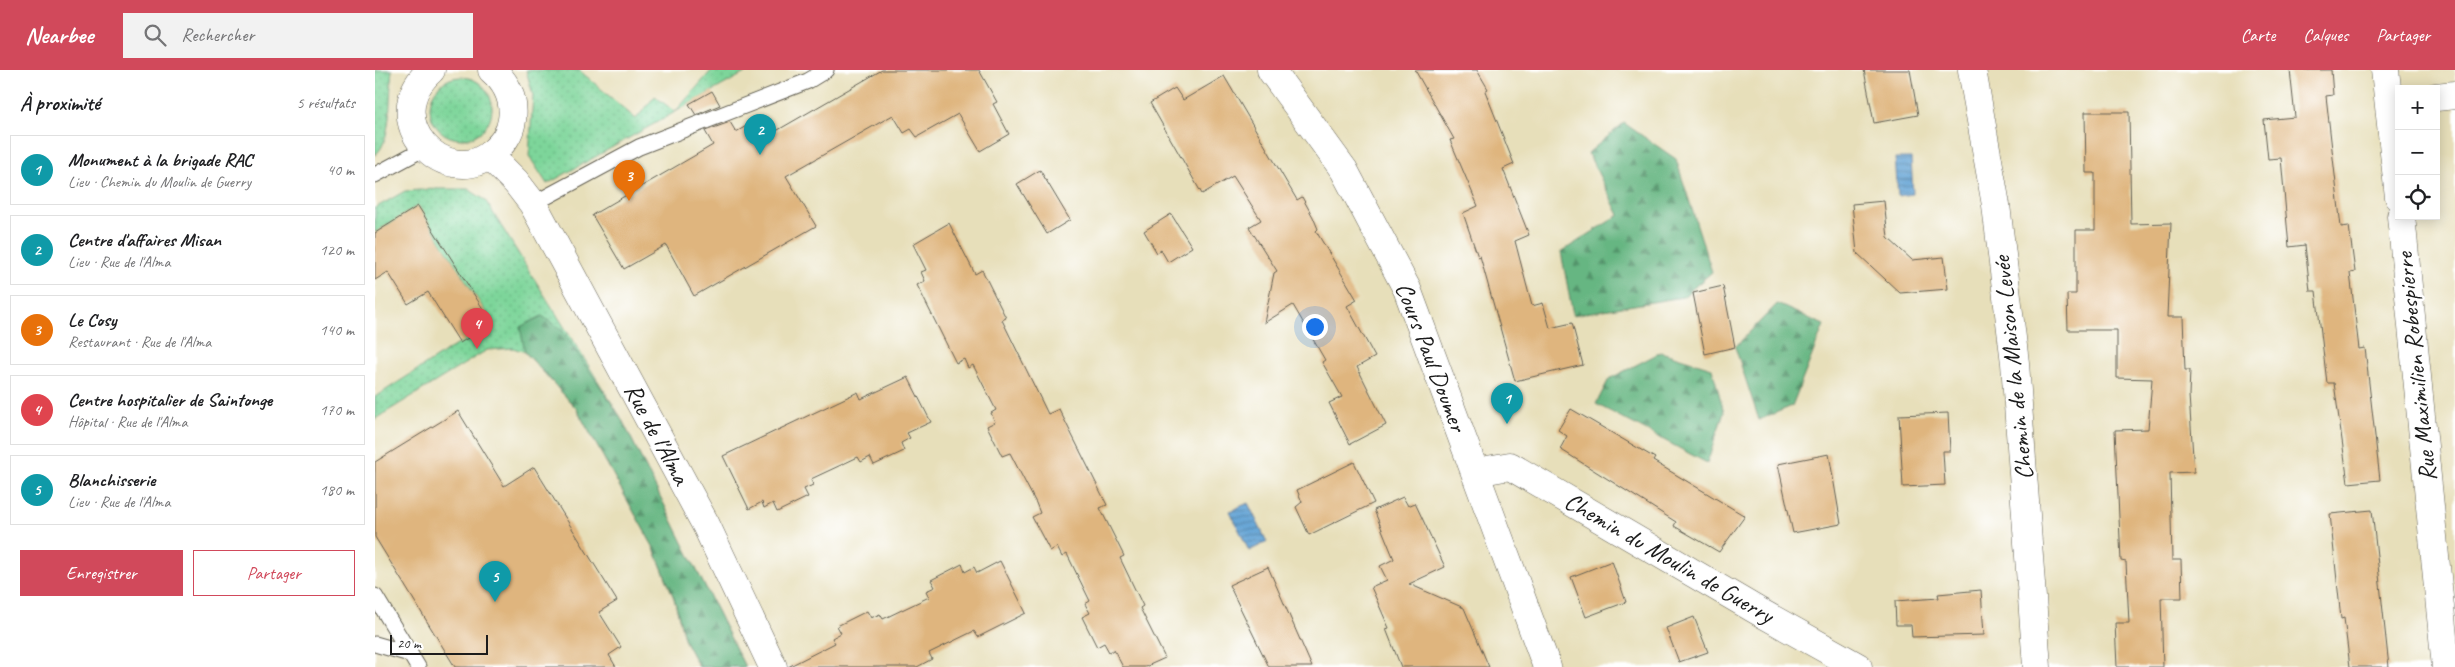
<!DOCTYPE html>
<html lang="fr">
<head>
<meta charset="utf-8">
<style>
	:root { --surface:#fff; --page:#f2f2f2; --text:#202124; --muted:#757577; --line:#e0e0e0; --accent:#d1495b }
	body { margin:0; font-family:Caveat,sans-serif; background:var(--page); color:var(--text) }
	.controls { position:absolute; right:15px; top:15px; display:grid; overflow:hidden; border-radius:0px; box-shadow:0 2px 12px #0003 }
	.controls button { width:45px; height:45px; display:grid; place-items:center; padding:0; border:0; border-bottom:1px solid var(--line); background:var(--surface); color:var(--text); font:25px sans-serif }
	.scale { position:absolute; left:15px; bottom:12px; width:98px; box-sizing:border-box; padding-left:5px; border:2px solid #1c1c1c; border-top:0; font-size:14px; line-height:18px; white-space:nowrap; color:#1c1c1c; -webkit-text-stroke:4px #fff; paint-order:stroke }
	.you { position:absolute; left:939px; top:256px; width:18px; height:18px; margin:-12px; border:4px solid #fff; border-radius:50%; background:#1a73e8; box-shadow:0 0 0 8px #1a73e833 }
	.badge { display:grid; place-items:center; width:32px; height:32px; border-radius:50%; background:var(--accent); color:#fff; font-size:16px; font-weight:700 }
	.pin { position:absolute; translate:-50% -41px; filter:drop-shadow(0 1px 2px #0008) }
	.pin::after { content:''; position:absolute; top:26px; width:18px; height:15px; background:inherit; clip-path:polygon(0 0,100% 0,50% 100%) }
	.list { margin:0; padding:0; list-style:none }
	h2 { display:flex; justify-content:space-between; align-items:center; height:65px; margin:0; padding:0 20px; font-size:21px }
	h2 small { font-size:16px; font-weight:400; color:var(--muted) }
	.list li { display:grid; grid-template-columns:32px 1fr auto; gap:15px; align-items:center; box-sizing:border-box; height:70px; margin:0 10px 10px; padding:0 10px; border:1px solid var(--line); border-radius:0px }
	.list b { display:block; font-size:19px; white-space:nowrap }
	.list p { margin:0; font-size:16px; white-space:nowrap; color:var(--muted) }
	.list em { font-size:16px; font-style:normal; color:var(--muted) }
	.actions { display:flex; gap:10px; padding:15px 20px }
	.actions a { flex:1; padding:11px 0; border:1px solid var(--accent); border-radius:0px; text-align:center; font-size:18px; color:var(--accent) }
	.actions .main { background:var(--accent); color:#fff }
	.icon { flex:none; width:28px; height:28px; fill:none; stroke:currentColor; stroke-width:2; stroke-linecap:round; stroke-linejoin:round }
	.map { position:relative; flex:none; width:2080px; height:597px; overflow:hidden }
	header { display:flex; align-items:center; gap:30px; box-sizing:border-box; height:70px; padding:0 25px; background:var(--accent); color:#fff }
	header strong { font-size:24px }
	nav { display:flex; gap:28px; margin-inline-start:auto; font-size:18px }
	.search { width:350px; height:45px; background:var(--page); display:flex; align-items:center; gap:12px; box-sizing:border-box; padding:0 18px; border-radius:0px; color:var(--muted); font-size:19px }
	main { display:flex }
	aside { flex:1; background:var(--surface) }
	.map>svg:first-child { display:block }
</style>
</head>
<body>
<header>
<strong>Nearbee</strong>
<div class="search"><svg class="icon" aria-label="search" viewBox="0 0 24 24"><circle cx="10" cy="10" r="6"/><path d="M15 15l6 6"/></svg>Rechercher</div>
<nav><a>Carte</a><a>Calques</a><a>Partager</a></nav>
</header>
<main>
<aside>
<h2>À proximité<small>5 résultats</small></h2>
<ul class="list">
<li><span class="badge" style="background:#0f9aa8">1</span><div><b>Monument à la brigade RAC</b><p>Lieu · Chemin du Moulin de Guerry</p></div><em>40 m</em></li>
<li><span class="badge" style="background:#0f9aa8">2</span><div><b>Centre d'affaires Misan</b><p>Lieu · Rue de l'Alma</p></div><em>120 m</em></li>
<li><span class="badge" style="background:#e8710a">3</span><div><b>Le Cosy</b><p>Restaurant · Rue de l'Alma</p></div><em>140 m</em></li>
<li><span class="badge" style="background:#e0444e">4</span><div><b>Centre hospitalier de Saintonge</b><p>Hôpital · Rue de l'Alma</p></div><em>170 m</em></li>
<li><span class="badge" style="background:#0f9aa8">5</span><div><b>Blanchisserie</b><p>Lieu · Rue de l'Alma</p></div><em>180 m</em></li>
</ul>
<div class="actions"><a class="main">Enregistrer</a><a>Partager</a></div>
</aside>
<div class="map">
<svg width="2080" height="597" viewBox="0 0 2080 597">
	<defs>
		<pattern id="grass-dots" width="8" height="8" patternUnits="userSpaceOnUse" patternTransform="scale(1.25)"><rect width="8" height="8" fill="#7dd59a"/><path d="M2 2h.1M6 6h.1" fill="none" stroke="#6bb684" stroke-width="1.8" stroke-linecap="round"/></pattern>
		<pattern id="forest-firs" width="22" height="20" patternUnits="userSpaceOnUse" patternTransform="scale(1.25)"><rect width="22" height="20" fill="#66b682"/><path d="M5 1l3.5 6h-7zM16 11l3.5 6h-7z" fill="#53936a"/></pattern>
		<pattern id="water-rules" width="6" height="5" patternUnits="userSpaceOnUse" patternTransform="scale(1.25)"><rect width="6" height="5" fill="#61a2d4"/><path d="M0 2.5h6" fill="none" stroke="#4f83ab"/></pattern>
	</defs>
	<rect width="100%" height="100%" fill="#fff"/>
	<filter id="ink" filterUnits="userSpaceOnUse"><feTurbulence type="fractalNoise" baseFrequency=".02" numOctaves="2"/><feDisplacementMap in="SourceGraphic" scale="10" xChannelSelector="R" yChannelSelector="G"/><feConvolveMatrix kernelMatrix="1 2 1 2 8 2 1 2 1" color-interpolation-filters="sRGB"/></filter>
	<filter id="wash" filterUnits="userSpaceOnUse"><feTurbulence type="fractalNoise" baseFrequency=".0096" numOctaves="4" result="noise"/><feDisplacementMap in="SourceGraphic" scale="20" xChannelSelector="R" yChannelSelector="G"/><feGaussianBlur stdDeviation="1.12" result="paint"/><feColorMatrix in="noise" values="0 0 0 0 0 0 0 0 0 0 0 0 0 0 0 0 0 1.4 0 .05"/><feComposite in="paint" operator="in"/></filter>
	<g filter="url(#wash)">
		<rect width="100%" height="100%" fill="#e7dfba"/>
		<g fill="url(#grass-dots)" stroke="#4c785b">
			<path d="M0 0H17C14 22 18 72 0 85Z"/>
			<path d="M151 0H204L261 49 280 26 300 42 337 0H375L172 114 154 86 158 25Z"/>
			<circle cx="86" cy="38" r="31"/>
			<path d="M61 119H93L110 130 245 346 370 597H324L310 571 299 528 279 478 201 338 150 282 138 278 112 280 0 349V327L117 252 43 136 0 163V138L30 121Z"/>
		</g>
		<g fill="url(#forest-firs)" stroke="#41694f">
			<path d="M1249 53 1301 89 1337 202 1308 227 1198 245 1186 182 1244 145 1213 83Z"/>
			<path d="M1402 234 1449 255 1417 336 1384 350 1360 277Z"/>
			<path d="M167 246 187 260 245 346 370 597H324L310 571 299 528 279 478 201 338 150 282 145 257Z"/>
			<path d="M1286 282 1337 298 1349 342 1332 393 1221 334 1234 309Z"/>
		</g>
		<g fill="url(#water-rules)" stroke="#3e5f78">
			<path d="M1520 88H1536L1538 124 1523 126Z"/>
			<path d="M873 433 892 472 874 481 855 441Z"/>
		</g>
		<g id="blocks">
			<g fill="#dfb57e">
				<path d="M507 0H604L622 32 618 34 634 64 605 81 583 44 542 67 536 59 529 63 518 45 411 106 441 156 319 226 291 175 249 199 217 145 338 75 330 61 355 52 361 62 387 47 396 64Z"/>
				<path d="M1040 0H1102L1113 19 1110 21 1139 94 1128 99 1154 165 1140 171 1157 236 1168 233 1175 258 1197 253 1208 295 1140 311 1105 186 1103 187 1088 143 1103 136 1075 70 1079 69Z"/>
				<path d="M1489 0H1535L1543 45 1499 53Z"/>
				<path d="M1915 0H1956L1958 25 1951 26 1958 88 1966 157 1974 156 1980 202 1975 203 1984 279 1990 278 2005 410 1973 413 1959 313H1952L1941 221H1935L1930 175 1914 177 1906 88 1893 89 1889 50 1920 47Z"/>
				<path d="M849 6 922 130 927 127 938 147 943 159 941 161 982 230 972 236 1000 287 982 297 1011 355 975 374 954 333 967 327 947 292 950 290 918 235 889 253 899 203 902 201 874 157 886 150 858 106 827 124 775 33 800 18 808 30Z"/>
				<path d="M337 21 345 35 321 45 314 34Z"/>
				<path d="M1710 42H1754L1756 154 1796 153 1792 247H1808L1810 300H1815L1814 325 1819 402 1795 403 1797 490H1806L1807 528H1786L1788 597H1742L1740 553H1754L1751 492 1746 491 1740 360 1773 359 1777 309 1742 308V260H1693L1692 224H1701V160H1720V103H1711Z"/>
				<path d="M665 100 695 150 672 164 642 114Z"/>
				<path d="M1509 131 1513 168 1537 190 1569 187 1573 219 1525 223 1482 183 1477 134Z"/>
				<path d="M43 136 117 253 85 273 53 222 33 234 13 202 0 210V163Z"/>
				<path d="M796 144 817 177 793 192 786 180 782 183 769 161Z"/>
				<path d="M574 153 600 204 607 200 631 248 627 250 673 344 684 339 732 435 725 438 749 486 745 488 768 536 765 538 790 588 770 597H748L739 580 734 582 729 573 722 577 707 547 715 543 710 534 715 531 692 484 687 487 682 477 675 481 657 447 665 443 661 433 635 383 627 386 612 356 620 352 616 343 621 340 598 295 593 298 589 289 581 293 542 215 550 211 546 202 551 200 538 174Z"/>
				<path d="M1348 216 1360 277 1330 284 1318 223Z"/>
				<path d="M533 307 556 352 532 363 535 368 526 373 529 381 499 395 495 387 486 392 483 387 436 409 438 415 429 419 433 427 402 442 398 433 389 438 387 432 374 439 348 386 483 322 486 329Z"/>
				<path d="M1196 339 1280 388 1278 391 1370 446 1344 482 1299 456 1301 452 1185 379 1192 366 1183 360Z"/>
				<path d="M83 341 129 416 159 397 242 531 224 542 246 577 234 585 241 597H80L0 467V392Z"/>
				<path d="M1573 343 1575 381H1568L1570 415 1528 417 1524 345Z"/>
				<path d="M1454 384 1466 454 1418 463 1403 394Z"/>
				<path d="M979 392 999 433 934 465 921 437 927 432 922 420Z"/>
				<path d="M1028 427 1033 436 1040 433 1070 497 1034 514 1089 538 1114 597H1026L1011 559 1014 558 996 517 1012 510 1005 496 1019 489 999 440Z"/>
				<path d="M1997 440 2014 597H1975L1969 548 1966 549 1955 444Z"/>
				<path d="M625 491 651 543 603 567 599 561 554 583 557 589 542 597H413L460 573 457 568 466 563 462 556 492 541 496 548 505 544 508 549 554 527 551 521 560 517 556 510 587 494 590 502 599 497 602 503Z"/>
				<path d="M1237 491 1251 532 1211 547 1196 507Z"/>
				<path d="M893 497 937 597H894L854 515Z"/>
				<path d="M1606 520 1609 565 1537 567 1536 555H1521L1520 531 1564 528 1563 524Z"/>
				<path d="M1319 547 1333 582 1304 592 1291 558Z"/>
			</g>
		</g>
	</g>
	<g filter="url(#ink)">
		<use href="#blocks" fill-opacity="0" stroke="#636053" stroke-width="1"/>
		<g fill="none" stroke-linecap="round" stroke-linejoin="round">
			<g stroke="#636053" stroke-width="17">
				<g id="service">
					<path d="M0 105 50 78"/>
					<path d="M158 134 264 77 433 11 451 0"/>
					<path d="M0 526 43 597"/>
					<path d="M0 574 35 584"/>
				</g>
			</g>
			<g stroke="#636053" stroke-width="29">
				<g id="minor">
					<path d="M56 0C0 50 72 123 118 82 128 73 135 64 137 50 140 30 132 13 117 0"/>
					<path d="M1597 0 1621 135 1640 293 1662 597"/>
					<path d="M2010 0 2024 127"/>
					<path d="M2061 27 2080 25"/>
					<path d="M114 85 141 112 158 134 331 455 398 597"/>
					<path d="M2026 146 2071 597"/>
					<path d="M1101 402 1135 396 1383 541 1483 597"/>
				</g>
			</g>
			<g stroke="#636053" stroke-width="29">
				<path id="tertiary" d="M896 0 969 100 1032 219 1172 597"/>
			</g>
			<use href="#service" stroke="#fff" stroke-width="15"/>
			<use href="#minor" stroke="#fff" stroke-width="28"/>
			<use href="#tertiary" stroke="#fff" stroke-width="28"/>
		</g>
	</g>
	<g text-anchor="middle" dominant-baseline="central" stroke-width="5" stroke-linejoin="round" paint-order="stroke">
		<g font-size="25" fill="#1c1c1c" stroke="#fff">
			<text transform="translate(1056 287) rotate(69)">Cours Paul Doumer</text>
			<text transform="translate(2041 297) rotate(-96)">Rue Maximilien Robespierre</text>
			<text transform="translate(1638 298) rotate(-96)">Chemin de la Maison Levée</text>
			<text transform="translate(282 364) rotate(62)">Rue de l'Alma</text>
			<text transform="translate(1294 488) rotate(30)">Chemin du Moulin de Guerry</text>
		</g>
	</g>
</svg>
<div class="controls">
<button>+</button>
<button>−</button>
<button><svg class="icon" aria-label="locate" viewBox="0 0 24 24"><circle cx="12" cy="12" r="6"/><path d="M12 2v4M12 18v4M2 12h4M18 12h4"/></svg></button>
</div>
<div class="scale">20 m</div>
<div class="you"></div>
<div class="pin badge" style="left:1132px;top:354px;background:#0f9aa8">1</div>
<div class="pin badge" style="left:385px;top:85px;background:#0f9aa8">2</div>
<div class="pin badge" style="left:254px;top:131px;background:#e8710a">3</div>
<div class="pin badge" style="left:102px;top:279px;background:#e0444e">4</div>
<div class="pin badge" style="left:120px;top:532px;background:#0f9aa8">5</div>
</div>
</main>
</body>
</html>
